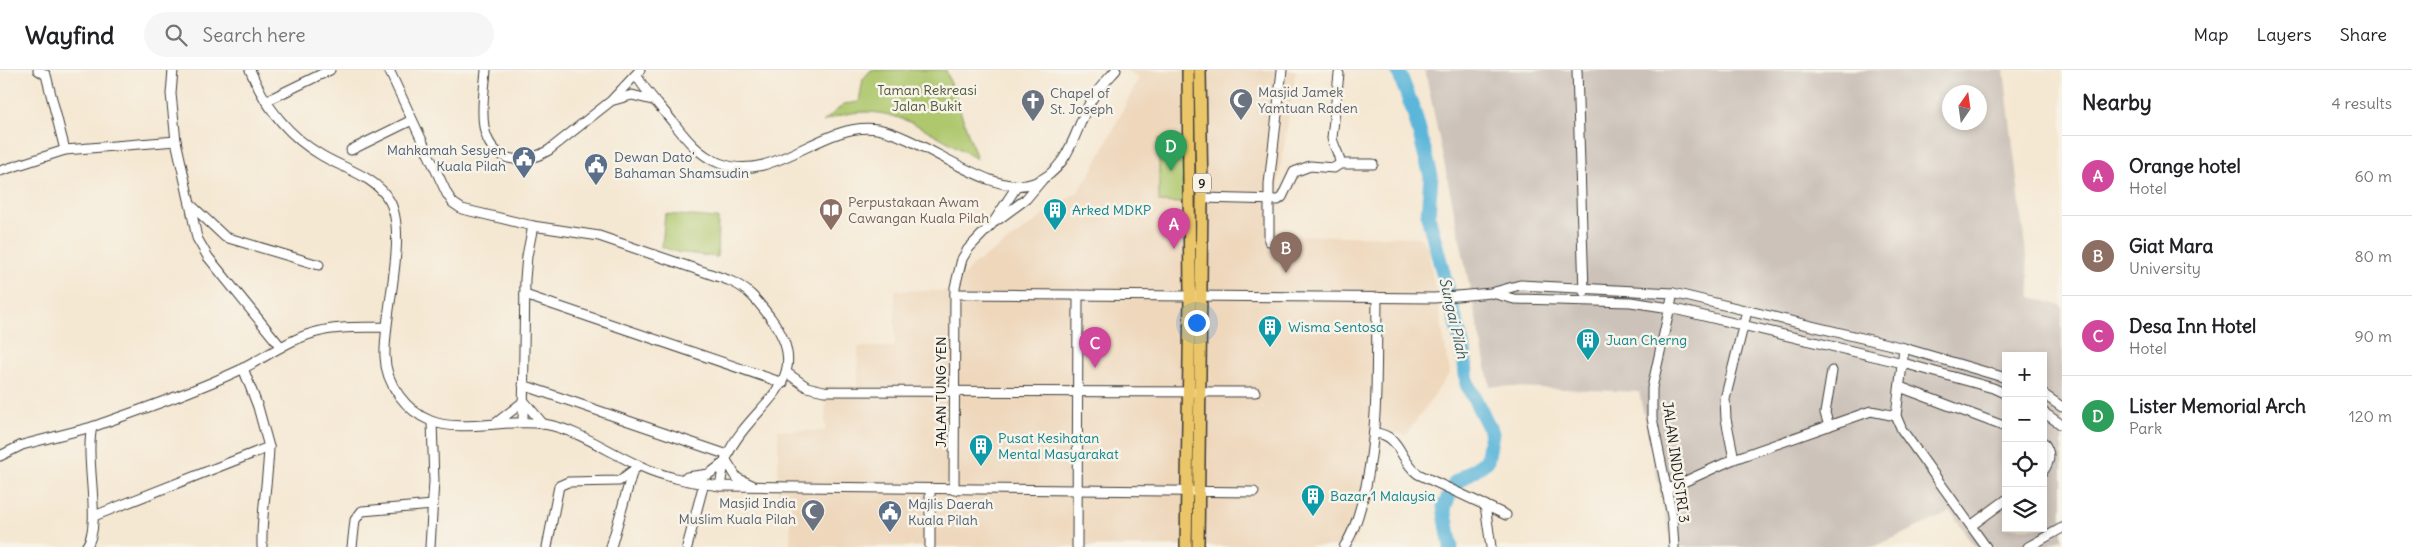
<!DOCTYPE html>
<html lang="en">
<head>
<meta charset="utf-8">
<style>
	:root { --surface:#fff; --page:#f6f6f6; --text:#202124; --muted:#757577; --line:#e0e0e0; --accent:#1f6fb2 }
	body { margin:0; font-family:Delius,sans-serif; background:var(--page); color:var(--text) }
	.controls { position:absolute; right:15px; bottom:15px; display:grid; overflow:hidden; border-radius:0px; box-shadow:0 2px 8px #0003 }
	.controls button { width:45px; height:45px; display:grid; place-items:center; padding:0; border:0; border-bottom:1px solid var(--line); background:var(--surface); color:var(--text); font:25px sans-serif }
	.compass { position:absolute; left:1942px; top:15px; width:45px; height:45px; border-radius:50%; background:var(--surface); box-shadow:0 2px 8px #0003; rotate:13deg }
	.you { position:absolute; left:1196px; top:252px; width:18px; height:18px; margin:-12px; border:4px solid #fff; border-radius:50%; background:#1a73e8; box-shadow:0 0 0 8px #1a73e833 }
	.badge { display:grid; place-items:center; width:32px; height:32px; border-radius:50%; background:var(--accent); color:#fff; font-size:16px; font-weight:700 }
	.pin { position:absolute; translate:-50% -41px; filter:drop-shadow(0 1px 2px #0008) }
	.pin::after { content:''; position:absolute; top:26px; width:18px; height:15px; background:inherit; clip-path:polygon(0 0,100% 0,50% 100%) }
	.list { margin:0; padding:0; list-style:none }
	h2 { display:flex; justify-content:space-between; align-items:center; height:65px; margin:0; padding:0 20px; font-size:21px }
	h2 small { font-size:16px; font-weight:400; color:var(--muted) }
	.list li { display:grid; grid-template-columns:32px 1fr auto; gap:15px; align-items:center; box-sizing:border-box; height:80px; padding:0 20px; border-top:1px solid var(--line) }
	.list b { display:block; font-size:19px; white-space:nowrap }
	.list p { margin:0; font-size:16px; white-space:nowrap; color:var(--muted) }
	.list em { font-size:16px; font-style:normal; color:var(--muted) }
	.icon { flex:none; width:28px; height:28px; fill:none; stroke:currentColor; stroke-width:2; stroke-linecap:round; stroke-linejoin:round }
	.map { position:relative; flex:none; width:2062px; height:477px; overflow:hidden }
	header { display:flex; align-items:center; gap:30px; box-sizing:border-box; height:70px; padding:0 25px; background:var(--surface); border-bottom:1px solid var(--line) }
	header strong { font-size:24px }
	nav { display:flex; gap:28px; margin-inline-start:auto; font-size:18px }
	.search { width:350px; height:45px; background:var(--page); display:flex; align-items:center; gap:12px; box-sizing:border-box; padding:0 18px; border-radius:28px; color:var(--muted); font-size:19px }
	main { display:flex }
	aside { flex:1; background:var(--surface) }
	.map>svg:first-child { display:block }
</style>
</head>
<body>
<header>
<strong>Wayfind</strong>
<div class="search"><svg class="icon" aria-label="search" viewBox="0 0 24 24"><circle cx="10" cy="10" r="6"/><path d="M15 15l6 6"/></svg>Search here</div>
<nav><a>Map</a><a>Layers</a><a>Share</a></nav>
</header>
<main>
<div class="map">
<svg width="2062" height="477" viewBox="0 0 2062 477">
	<rect width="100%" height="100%" fill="#f7f3e8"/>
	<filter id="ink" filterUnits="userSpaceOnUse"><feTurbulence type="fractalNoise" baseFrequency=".02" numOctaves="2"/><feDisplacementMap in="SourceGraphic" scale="10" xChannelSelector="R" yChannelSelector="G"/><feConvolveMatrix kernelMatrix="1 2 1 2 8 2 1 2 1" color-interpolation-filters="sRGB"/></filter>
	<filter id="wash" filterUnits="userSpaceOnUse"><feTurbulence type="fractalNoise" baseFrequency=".0096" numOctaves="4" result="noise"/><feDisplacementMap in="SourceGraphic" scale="20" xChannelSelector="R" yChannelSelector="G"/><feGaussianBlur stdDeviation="1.12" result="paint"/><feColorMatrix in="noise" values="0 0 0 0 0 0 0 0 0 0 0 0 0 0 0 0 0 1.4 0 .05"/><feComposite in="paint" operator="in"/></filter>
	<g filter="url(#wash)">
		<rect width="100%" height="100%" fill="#f5e8d3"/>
		<path fill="#eed7bb" d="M1127 0H1296L1277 119 1276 165 1419 167 1427 175 1450 303 1406 365 1384 360 1369 432 1353 476 790 477 791 428 778 427V360L825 361 826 317H858V277H895V220L949 221 973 195 1078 122 1093 99 1139 8Z"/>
		<path fill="#ccc2b9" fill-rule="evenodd" d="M1425 0H2004L2031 227 2062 236V468L2045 477H1975L1951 442 1874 477H1672L1639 322 1490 316ZM1950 22H1980V52H1950ZM2006 286H2043V458H2006Z"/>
		<g fill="#afc86e" stroke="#667245">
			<path d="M871 0H946L977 89C927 61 882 24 823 52L844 34 859 32 863 9Z"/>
			<path d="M1159 69H1184L1183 133 1159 132Z"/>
			<path d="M665 144 718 148 717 187 677 182 662 177Z"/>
		</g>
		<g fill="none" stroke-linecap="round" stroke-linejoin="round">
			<path stroke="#5cb6da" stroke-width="15" d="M1398 0 1414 42 1431 106 1428 146 1464 282 1467 314 1492 363 1487 391 1455 413 1444 437 1451 477"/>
		</g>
	</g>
	<g filter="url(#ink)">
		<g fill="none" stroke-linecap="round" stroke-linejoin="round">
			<g stroke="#3d3b37" stroke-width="11">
				<g id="minor">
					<path d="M38 0 46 5 65 80"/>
					<path d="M173 0 171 24 176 71 190 134 225 167 319 195"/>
					<path d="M250 0C265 36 287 65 321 85 344 99 375 106 389 130 409 163 383 246 385 287 386 314 406 341 431 351 460 363 510 348 544 354 579 360 608 382 640 396 666 408 692 412 720 416L1254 422"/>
					<path d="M389 0 447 124 453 133 462 139 533 156 599 166 728 210C748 218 757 230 770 247 820 313 751 332 727 386 723 395 722 406 720 416"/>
					<path d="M486 0C484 27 473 76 508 88 523 92 536 88 549 80L611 31 640 0"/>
					<path d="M1577 0 1584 222"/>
					<path d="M637 6C644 19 653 28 662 39 680 59 692 82 719 93 775 115 821 51 877 59 924 67 992 129 1034 113 1071 99 1074 59 1092 29 1099 18 1108 9 1116 0"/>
					<path d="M614 30 632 25 652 30"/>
					<path d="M266 31 330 0"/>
					<path d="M351 80 412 50"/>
					<path d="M1340 94H1373"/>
					<path d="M0 101 65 80 176 71"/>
					<path d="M1202 128 1278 130 1282 127 1294 102 1310 96 1334 98 1340 94C1340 84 1334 78 1332 68L1339 4"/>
					<path d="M190 134 197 168 208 187 281 277"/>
					<path d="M999 149 1026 129 1042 110"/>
					<path d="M1269 171V114L1282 0"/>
					<path d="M1492 223 1514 229 1631 232 1670 238 1903 293 1993 318 2006 324"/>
					<path d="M1673 223 1652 318V348L1672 446 1674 477"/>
					<path d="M955 224 1434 228 1491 223 1520 215 1673 223 1904 278 2006 308"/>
					<path d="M525 225 783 313"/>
					<path d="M1904 278 1896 346 1902 360 1986 477"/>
					<path d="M787 303 807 317 824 321 1255 322"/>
					<path d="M523 315 728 385"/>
					<path d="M1900 317 2006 357"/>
					<path d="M2043 324 2062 337"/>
					<path d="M523 330 543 354"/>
					<path d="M2043 342 2062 355"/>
					<path d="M523 351 525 209 527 186 533 156"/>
					<path d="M496 353 523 332"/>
					<path d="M1829 356 1825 343 1832 301"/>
					<path d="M1375 363C1401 365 1399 390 1418 404L1506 445"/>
					<path d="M2043 372C2051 382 2051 391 2043 401"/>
					<path d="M0 386 22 375 92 357"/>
					<path d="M1734 389 1726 349 1725 329 1747 241"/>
					<path d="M726 390 737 408 752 415"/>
					<path d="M687 407 709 404 725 392"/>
					<path d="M954 420 955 217 962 189 968 179 993 153 1017 116"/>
					<path d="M1666 420 1734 389 1871 341 1896 346"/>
					<path d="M1485 435 1491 477"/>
					<path d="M94 446 269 377 258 337 243 298"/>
					<path d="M1972 455 2006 430"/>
					<path d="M86 477C103 456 84 390 92 357 143 339 193 322 242 299 268 286 292 267 321 261 342 256 365 258 386 257"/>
					<path d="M262 477C261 443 268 411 269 377"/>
					<path d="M352 477 355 450 362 441 433 435"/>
					<path d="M430 477 434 411 432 352"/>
					<path d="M547 477 559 416 568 412 619 411 639 396"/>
					<path d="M611 477 632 403"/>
					<path d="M687 477 704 413"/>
					<path d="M930 477V420"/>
					<path d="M1077 477 1078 225"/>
					<path d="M1344 477C1356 459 1361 436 1366 416 1379 353 1376 291 1377 227"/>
					<path d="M2028 477 2062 458"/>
				</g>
			</g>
			<g stroke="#3d3b37" stroke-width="14">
				<g id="major">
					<path d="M1186 477 1190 226 1188 0"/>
					<path d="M1198 477 1202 128 1200 0"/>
				</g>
			</g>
			<use href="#minor" stroke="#fff" stroke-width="9"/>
			<use href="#major" stroke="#ebc669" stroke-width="11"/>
		</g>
	</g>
	<defs>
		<g id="mosque-pin" transform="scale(1.25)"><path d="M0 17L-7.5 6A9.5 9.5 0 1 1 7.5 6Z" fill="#6b7280" stroke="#f7f3e8"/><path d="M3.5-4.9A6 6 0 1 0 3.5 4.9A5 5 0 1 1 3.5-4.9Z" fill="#fff"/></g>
		<g id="church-pin" transform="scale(1.25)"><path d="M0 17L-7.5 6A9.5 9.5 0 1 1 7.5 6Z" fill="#6b7280" stroke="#f7f3e8"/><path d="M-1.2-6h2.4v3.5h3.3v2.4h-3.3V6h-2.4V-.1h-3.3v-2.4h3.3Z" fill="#fff"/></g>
		<g id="civic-pin" transform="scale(1.25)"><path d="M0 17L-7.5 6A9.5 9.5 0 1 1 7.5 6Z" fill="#5c6f8a" stroke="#f7f3e8"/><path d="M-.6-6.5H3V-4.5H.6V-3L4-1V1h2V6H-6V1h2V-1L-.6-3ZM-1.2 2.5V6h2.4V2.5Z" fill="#fff"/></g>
		<g id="library-pin" transform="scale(1.25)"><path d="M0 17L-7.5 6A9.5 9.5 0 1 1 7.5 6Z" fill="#8d6e63" stroke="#f7f3e8"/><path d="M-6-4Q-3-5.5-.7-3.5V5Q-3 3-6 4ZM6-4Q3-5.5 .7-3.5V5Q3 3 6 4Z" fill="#fff"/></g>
		<g id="building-pin" transform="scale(1.25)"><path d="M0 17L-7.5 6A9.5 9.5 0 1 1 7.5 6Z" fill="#0f9aa8" stroke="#f7f3e8"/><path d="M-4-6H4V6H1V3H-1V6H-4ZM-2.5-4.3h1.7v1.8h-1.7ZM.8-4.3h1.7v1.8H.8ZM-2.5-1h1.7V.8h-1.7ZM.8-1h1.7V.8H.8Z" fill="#fff"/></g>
	</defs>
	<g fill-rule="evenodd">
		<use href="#mosque-pin" x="1241" y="30"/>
		<use href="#church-pin" x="1033" y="31"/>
		<use href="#civic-pin" x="524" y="88"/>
		<use href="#civic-pin" x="596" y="95"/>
		<use href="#library-pin" x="831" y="140"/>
		<use href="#building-pin" x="1055" y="140"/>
		<use href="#building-pin" x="1270" y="257"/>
		<use href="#building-pin" x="1588" y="270"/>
		<use href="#building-pin" x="981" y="376"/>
		<use href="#building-pin" x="1313" y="426"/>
		<use href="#mosque-pin" x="813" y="441"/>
		<use href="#civic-pin" x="890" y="442"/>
	</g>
	<g text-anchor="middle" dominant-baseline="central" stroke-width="5" stroke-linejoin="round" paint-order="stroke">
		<rect fill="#f7f3e8" stroke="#5e5c59" stroke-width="1" x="1193" y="103.5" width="18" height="19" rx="4"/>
		<g font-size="12" font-weight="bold" fill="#1c1c1c">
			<text x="1202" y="113">9</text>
		</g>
		<g font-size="14" fill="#4f5839" stroke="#f7f3e8">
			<text x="927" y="20">Taman Rekreasi<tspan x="927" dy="16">Jalan Bukit</tspan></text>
		</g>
		<g font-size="14" fill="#5b616d" stroke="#f7f3e8" text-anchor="start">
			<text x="1258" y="22">Masjid Jamek<tspan x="1258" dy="16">Yamtuan Raden</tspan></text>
			<text x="1050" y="23">Chapel of<tspan x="1050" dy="16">St. Joseph</tspan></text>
			<text x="796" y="433" text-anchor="end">Masjid India<tspan x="796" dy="16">Muslim Kuala Pilah</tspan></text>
		</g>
		<g font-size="14" fill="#4e5e75" stroke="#f7f3e8" text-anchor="start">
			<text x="506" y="80" text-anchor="end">Mahkamah Sesyen<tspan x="506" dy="16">Kuala Pilah</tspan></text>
			<text x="614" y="87">Dewan Dato'<tspan x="614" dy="16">Bahaman Shamsudin</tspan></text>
			<text x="908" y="434">Majlis Daerah<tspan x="908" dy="16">Kuala Pilah</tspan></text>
		</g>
		<g font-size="14" fill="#785e54" stroke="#f7f3e8" text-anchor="start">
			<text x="848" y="132">Perpustakaan Awam<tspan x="848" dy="16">Cawangan Kuala Pilah</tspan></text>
		</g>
		<g font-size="14" fill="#0d838f" stroke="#f7f3e8" text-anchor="start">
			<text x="1072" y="140">Arked MDKP</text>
			<text x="1288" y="257">Wisma Sentosa</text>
			<text x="1606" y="270">Juan Cherng</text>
			<text x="998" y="368">Pusat Kesihatan<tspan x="998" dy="16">Mental Masyarakat</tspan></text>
			<text x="1330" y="426">Bazar 1 Malaysia</text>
		</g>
		<g font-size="14" fill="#1c1c1c" stroke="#f7f3e8">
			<text transform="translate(941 322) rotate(-90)">JALAN TUNG YEN</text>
			<text transform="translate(1676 392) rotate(82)">JALAN INDUSTRI 3</text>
		</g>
		<g font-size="15" font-style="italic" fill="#365a68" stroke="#f7f3e8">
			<text transform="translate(1454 248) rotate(77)">Sungai Pilah</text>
		</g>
	</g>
</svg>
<div class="controls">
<button>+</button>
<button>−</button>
<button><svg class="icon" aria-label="locate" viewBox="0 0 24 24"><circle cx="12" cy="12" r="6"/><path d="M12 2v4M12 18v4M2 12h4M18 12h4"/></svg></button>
<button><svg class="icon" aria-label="layers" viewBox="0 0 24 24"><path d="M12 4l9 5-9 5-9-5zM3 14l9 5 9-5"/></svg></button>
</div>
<svg class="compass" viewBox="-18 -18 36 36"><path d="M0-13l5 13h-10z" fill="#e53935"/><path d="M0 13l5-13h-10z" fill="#757577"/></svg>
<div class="you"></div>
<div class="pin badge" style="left:1174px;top:179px;background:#d1479c">A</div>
<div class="pin badge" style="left:1286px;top:203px;background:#8d6e63">B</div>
<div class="pin badge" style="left:1095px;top:298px;background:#d1479c">C</div>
<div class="pin badge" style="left:1171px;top:101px;background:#2e9e5b">D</div>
</div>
<aside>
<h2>Nearby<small>4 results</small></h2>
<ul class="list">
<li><span class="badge" style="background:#d1479c">A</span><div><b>Orange hotel</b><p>Hotel</p></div><em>60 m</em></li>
<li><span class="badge" style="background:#8d6e63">B</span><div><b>Giat Mara</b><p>University</p></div><em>80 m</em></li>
<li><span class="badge" style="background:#d1479c">C</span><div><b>Desa Inn Hotel</b><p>Hotel</p></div><em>90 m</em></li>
<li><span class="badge" style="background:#2e9e5b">D</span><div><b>Lister Memorial Arch</b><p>Park</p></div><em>120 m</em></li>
</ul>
</aside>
</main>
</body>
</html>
